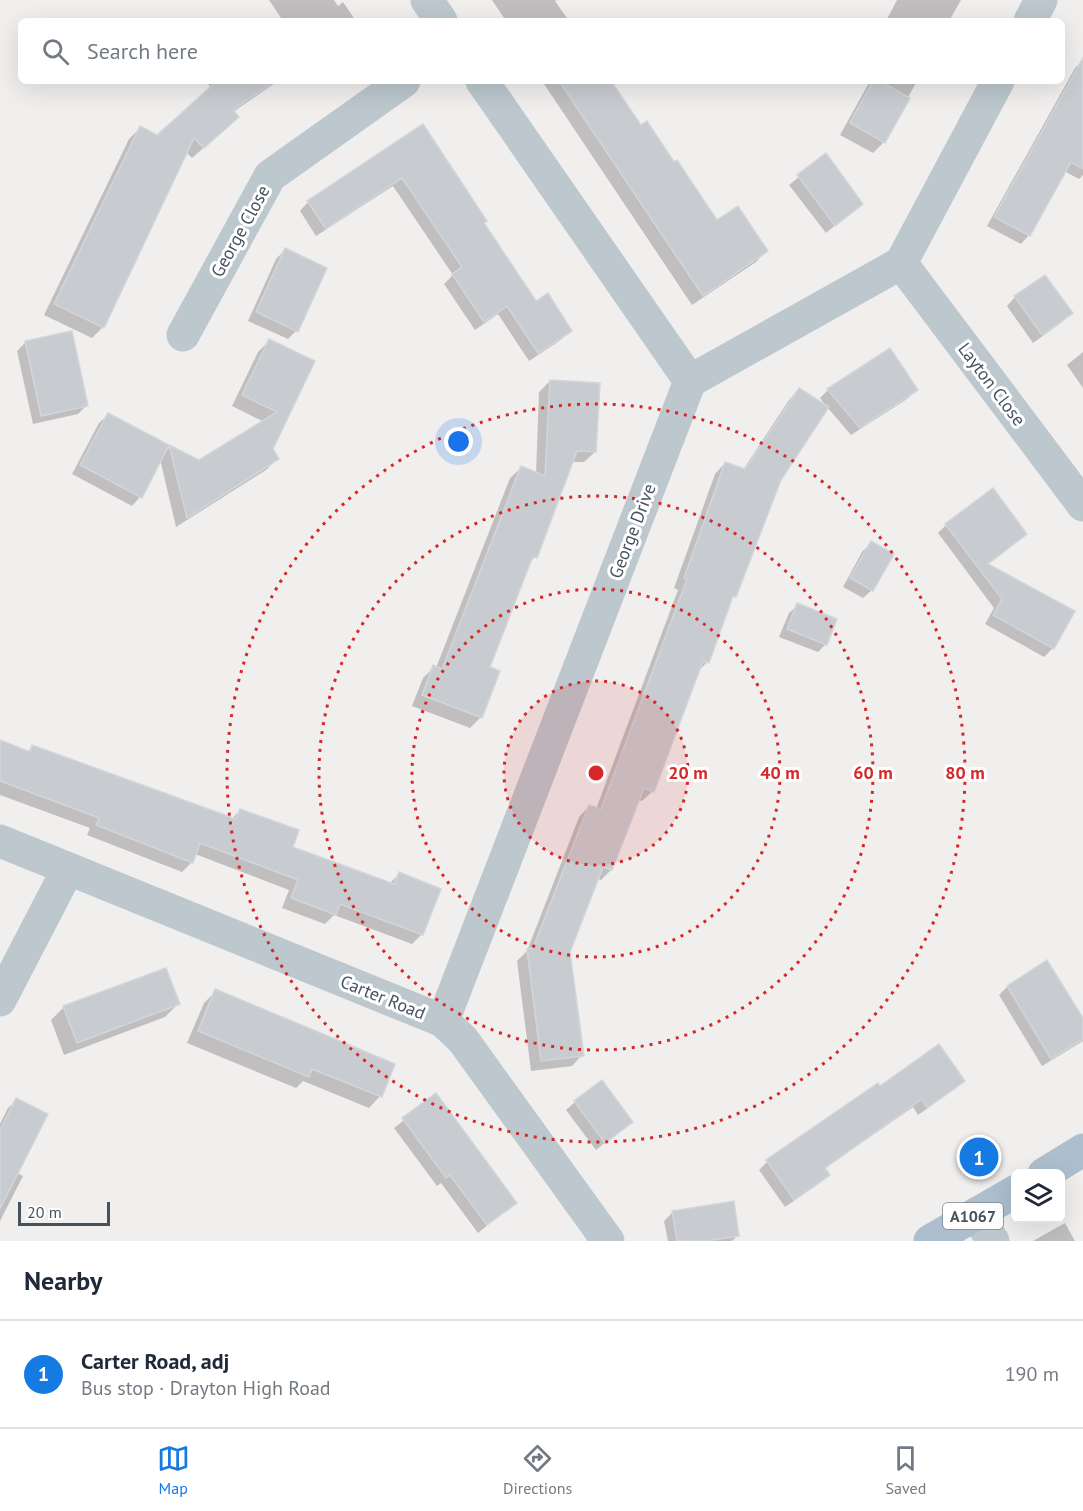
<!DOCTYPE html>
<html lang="en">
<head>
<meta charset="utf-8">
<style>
	:root { --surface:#fff; --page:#f6f6f7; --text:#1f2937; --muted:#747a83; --line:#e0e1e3; --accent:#167ae3 }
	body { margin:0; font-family:"PT Sans",sans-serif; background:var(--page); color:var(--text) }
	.controls { position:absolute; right:18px; bottom:18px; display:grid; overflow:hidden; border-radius:9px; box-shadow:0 6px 24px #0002 }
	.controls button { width:54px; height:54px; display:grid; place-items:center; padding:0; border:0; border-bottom:2px solid var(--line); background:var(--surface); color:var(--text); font:30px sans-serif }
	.scale { position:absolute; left:18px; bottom:15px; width:92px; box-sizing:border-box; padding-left:6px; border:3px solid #46535c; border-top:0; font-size:16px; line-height:21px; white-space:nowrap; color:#46535c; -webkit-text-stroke:4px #fff; paint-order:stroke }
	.you { position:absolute; left:459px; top:442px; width:21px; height:21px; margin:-15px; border:4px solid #fff; border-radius:50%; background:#1a73e8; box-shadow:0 0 0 9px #1a73e833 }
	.badge { display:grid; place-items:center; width:39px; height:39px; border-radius:50%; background:var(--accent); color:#fff; font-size:20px; font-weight:700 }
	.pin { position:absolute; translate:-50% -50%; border:3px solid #fff; box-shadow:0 2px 6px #0006 }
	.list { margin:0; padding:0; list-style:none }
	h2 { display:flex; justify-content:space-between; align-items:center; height:78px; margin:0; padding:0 24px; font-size:26px }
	h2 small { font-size:20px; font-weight:400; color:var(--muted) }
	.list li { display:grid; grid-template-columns:39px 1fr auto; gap:18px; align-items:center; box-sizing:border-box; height:108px; padding:0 24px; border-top:2px solid var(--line) }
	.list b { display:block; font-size:22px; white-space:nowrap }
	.list p { margin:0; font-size:20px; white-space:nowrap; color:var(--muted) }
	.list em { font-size:20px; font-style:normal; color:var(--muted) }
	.icon { flex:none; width:33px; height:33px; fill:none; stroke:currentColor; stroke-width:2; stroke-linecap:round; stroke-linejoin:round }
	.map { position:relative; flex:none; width:1083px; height:1241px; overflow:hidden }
	.search { position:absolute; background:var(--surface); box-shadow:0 6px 24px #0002; left:18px; right:18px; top:18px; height:66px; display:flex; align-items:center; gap:15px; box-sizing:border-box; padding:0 21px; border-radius:9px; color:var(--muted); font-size:22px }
	.sheet { height:186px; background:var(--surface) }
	nav { display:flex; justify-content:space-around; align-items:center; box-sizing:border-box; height:84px; border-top:2px solid var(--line); background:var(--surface); font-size:16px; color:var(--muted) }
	nav a { display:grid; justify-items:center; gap:3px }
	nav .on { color:var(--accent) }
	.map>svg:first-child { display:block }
</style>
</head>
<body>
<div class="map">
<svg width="1083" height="1241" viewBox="0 0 1083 1241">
	<rect width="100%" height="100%" fill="#f1eeee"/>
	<g fill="#0003">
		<path d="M269 0H334L338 6 343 2 356 21H283Z"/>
		<path d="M492 0H557L555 1 569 21H506Z"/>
		<path d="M897 0H961L949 21H886Z"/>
		<path d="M1083 60V175L1079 179 1064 171 1029 235 1021 244 987 226 1075 68Z"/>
		<path d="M206 81H278L233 112 226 128 192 158 186 152 103 327 92 338 44 315 129 139 140 128 157 137 211 88Z"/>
		<path d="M542 81H609L640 127 716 222 766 251 756 262 692 305Z"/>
		<path d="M870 81H917L884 142 873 153 840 135Z"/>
		<path d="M423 126 535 303 570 330 562 339 529 361 498 314 475 330 444 284 453 275 393 186 316 236 300 211 308 202Z"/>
		<path d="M826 155 861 204 826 233 789 185Z"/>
		<path d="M285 250 296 331 288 339 248 321 276 259Z"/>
		<path d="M1015 297 1071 313 1062 322 1033 343 1007 306Z"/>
		<path d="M269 341 313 362 272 450 277 459 266 470 176 527 160 459 140 497 132 506 72 474 99 423 108 415 164 453 170 447 199 462 264 422 232 406 258 352Z"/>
		<path d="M26 342 87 405 78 414 33 424 17 351Z"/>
		<path d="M1083 352V388L1067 365Z"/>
		<path d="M550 381 595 452 584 462H571L535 557 529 563 488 667 481 717 470 728 412 706 423 678 434 667 436 668 510 478 521 468 536 473 539 392Z"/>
		<path d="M799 389 826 406 820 398 828 390H916L907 399 851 435 827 407 779 479 734 596 730 600 707 662 698 672 653 791 642 801 638 800 611 870 601 880 597 878 569 952 582 1055 572 1066 531 1071 517 961 527 951 579 817 589 806 596 809 678 590 674 588 715 474 725 463 743 470 789 400Z"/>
		<path d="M946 525 1025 534 987 565 1073 612 1053 648 1044 657 985 624 994 608 938 533Z"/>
		<path d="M871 543 872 590 863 598 843 587 862 552Z"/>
		<path d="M798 605 826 644 818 652 779 637 789 613Z"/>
		<path d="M0 741 27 752 33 747 232 819 240 810 291 848 389 884 399 874 422 934 412 944 334 915 325 924 282 908 289 890 195 854 192 862 182 872 87 835 90 828 0 795Z"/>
		<path d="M1007 987 1083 1021V1041L1042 1066 999 995Z"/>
		<path d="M216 991 380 1096 369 1108 303 1081 296 1088 187 1043 204 1003Z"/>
		<path d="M178 1004 165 1017 64 1055 51 1020 64 1007Z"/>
		<path d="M963 1081 955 1089 918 1115 913 1107 824 1169 828 1175 820 1183 785 1207 759 1170 767 1162 880 1088Z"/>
		<path d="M436 1095 515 1203 478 1233 441 1183 437 1186 394 1128Z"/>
		<path d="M17 1100V1173L23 1176 0 1221V1124L8 1108Z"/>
		<path d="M575 1102 631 1121 596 1150 566 1110Z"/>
		<path d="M673 1212 737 1236 732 1241H668L664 1221Z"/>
		<path d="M1065 1223 1075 1241H1033Z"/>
	</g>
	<g fill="#c8ccd1" stroke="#d2d5da" stroke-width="1.5">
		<path d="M1083 58V169L1071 162 1030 236 994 217Z"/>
		<path d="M217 81H275L233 110 239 117 204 148 194 138 104 328 54 304 140 126 157 135Z"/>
		<path d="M559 81H611L641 125 647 121 674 162 677 160 717 220 738 206 768 251 703 296Z"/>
		<path d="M873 81H880L910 98 885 143 850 123Z"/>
		<path d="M423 124 487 221 484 223 536 301 548 293 572 331 538 353 507 306 484 322 452 274 462 267 402 178 326 229 307 201Z"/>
		<path d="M826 153 863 204 835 226 797 175Z"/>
		<path d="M285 248 327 268 298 332 256 312Z"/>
		<path d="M1045 275 1073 313 1042 335 1014 296Z"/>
		<path d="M72 331 88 406 41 416 25 341Z"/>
		<path d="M269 339 315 361 273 449 279 459 187 518 169 445 199 460 277 412 242 395Z"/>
		<path d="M890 348 918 390 860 428 827 389Z"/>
		<path d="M550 380 600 383 596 452 577 451 537 558 533 556 490 667 500 671 482 718 422 695 433 665 442 669 521 466 545 476Z"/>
		<path d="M799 388 829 407 781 480 736 597 733 596 709 663 703 661 654 792 644 788 612 870 603 867 570 952 584 1056 541 1061 527 949 533 948 589 805 601 809 687 579 684 578 725 462 745 469Z"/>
		<path d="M108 413 169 445 142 498 80 465Z"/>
		<path d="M993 488 1027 534 988 564 1075 611 1054 649 993 615 1002 599 945 524Z"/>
		<path d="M871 541 894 554 873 591 850 578Z"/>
		<path d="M797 603 837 619 827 645 787 629Z"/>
		<path d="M0 740 30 752 32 745 236 819 240 809 299 830 293 847 394 884 399 872 441 889 423 935 340 904 336 915 291 898 298 880 200 843 193 863 96 825 99 818 0 781Z"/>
		<path d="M1047 960 1083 1018V1039L1051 1059 1007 986Z"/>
		<path d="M166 968 180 1004 77 1043 63 1006Z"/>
		<path d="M215 989 395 1064 382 1097 312 1069 309 1077 198 1031Z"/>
		<path d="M939 1044 965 1081 927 1108 922 1099 912 1106 825 1168 830 1175 794 1200 766 1160 878 1083 880 1086Z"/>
		<path d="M602 1080 633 1122 605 1143 574 1101Z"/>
		<path d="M436 1093 517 1203 487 1225 450 1175 446 1178 402 1118Z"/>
		<path d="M16 1098 48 1114 0 1209V1130Z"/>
		<path d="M734 1201 739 1236 706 1241H677L672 1211Z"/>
	</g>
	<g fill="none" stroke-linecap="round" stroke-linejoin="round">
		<g stroke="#bcc7ce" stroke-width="33">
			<path d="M427 0 441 21"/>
			<path d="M1030 21 1041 0"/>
			<path d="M998 81 901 263 1083 505"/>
			<path d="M183 335 270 176 404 81"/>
			<path d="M690 381 901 263"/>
			<path d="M0 841 443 1021 463 1040 608 1241"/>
			<path d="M0 1000 68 869"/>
			<path d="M443 1021 690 381 482 81"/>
			<path d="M976 1214 993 1241"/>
		</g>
		<g stroke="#adbfce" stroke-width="33">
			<path d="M1044 1174 1083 1150"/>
			<path d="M930 1241 1016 1191"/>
		</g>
	</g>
	<circle cx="596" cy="773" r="92" fill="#d62828" fill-opacity=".12"/>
	<g fill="none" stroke="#d62828" stroke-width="3" stroke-dasharray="3 6">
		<circle cx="596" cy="773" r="92"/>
		<circle cx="596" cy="773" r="184"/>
		<circle cx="596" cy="773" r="277"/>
		<circle cx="596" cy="773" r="369"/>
	</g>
	<g text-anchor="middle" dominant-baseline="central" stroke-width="6" stroke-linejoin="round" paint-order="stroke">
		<rect fill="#fff" stroke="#7e878d" stroke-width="1.5" x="943" y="1203" width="60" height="26" rx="4.5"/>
		<g font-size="16" font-weight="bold" fill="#46535c">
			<text x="973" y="1216">A1067</text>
		</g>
		<g font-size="18" fill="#46535c" stroke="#fff">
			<text transform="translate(240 231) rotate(-61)">George Close</text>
			<text transform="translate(992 384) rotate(53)">Layton Close</text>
			<text transform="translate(632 531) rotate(-69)">George Drive</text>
			<text transform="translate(383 997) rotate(22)">Carter Road</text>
		</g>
	</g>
	<circle cx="596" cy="773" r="9" fill="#d62828" stroke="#fff" stroke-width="3"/>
	<g font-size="18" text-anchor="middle" font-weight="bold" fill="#d62828" stroke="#fff" stroke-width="6" stroke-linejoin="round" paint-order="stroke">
		<text x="688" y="779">20 m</text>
		<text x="780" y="779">40 m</text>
		<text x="873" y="779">60 m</text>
		<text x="965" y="779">80 m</text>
	</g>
</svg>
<div class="controls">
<button><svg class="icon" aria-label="layers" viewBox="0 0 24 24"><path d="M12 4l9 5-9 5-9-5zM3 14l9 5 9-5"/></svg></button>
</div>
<div class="scale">20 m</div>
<div class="you"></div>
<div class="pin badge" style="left:979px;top:1157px">1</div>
<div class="search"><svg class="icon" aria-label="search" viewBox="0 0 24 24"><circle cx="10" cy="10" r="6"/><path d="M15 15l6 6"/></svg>Search here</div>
</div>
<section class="sheet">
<h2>Nearby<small></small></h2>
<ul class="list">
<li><span class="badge">1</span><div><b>Carter Road, adj</b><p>Bus stop · Drayton High Road</p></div><em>190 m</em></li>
</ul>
</section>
<nav>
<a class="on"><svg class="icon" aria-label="map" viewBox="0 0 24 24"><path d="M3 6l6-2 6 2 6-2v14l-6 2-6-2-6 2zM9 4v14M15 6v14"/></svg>Map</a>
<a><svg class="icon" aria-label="directions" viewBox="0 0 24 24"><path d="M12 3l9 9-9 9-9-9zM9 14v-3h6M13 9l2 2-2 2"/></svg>Directions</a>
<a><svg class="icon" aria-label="saved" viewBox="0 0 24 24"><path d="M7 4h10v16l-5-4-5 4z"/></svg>Saved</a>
</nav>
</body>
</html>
